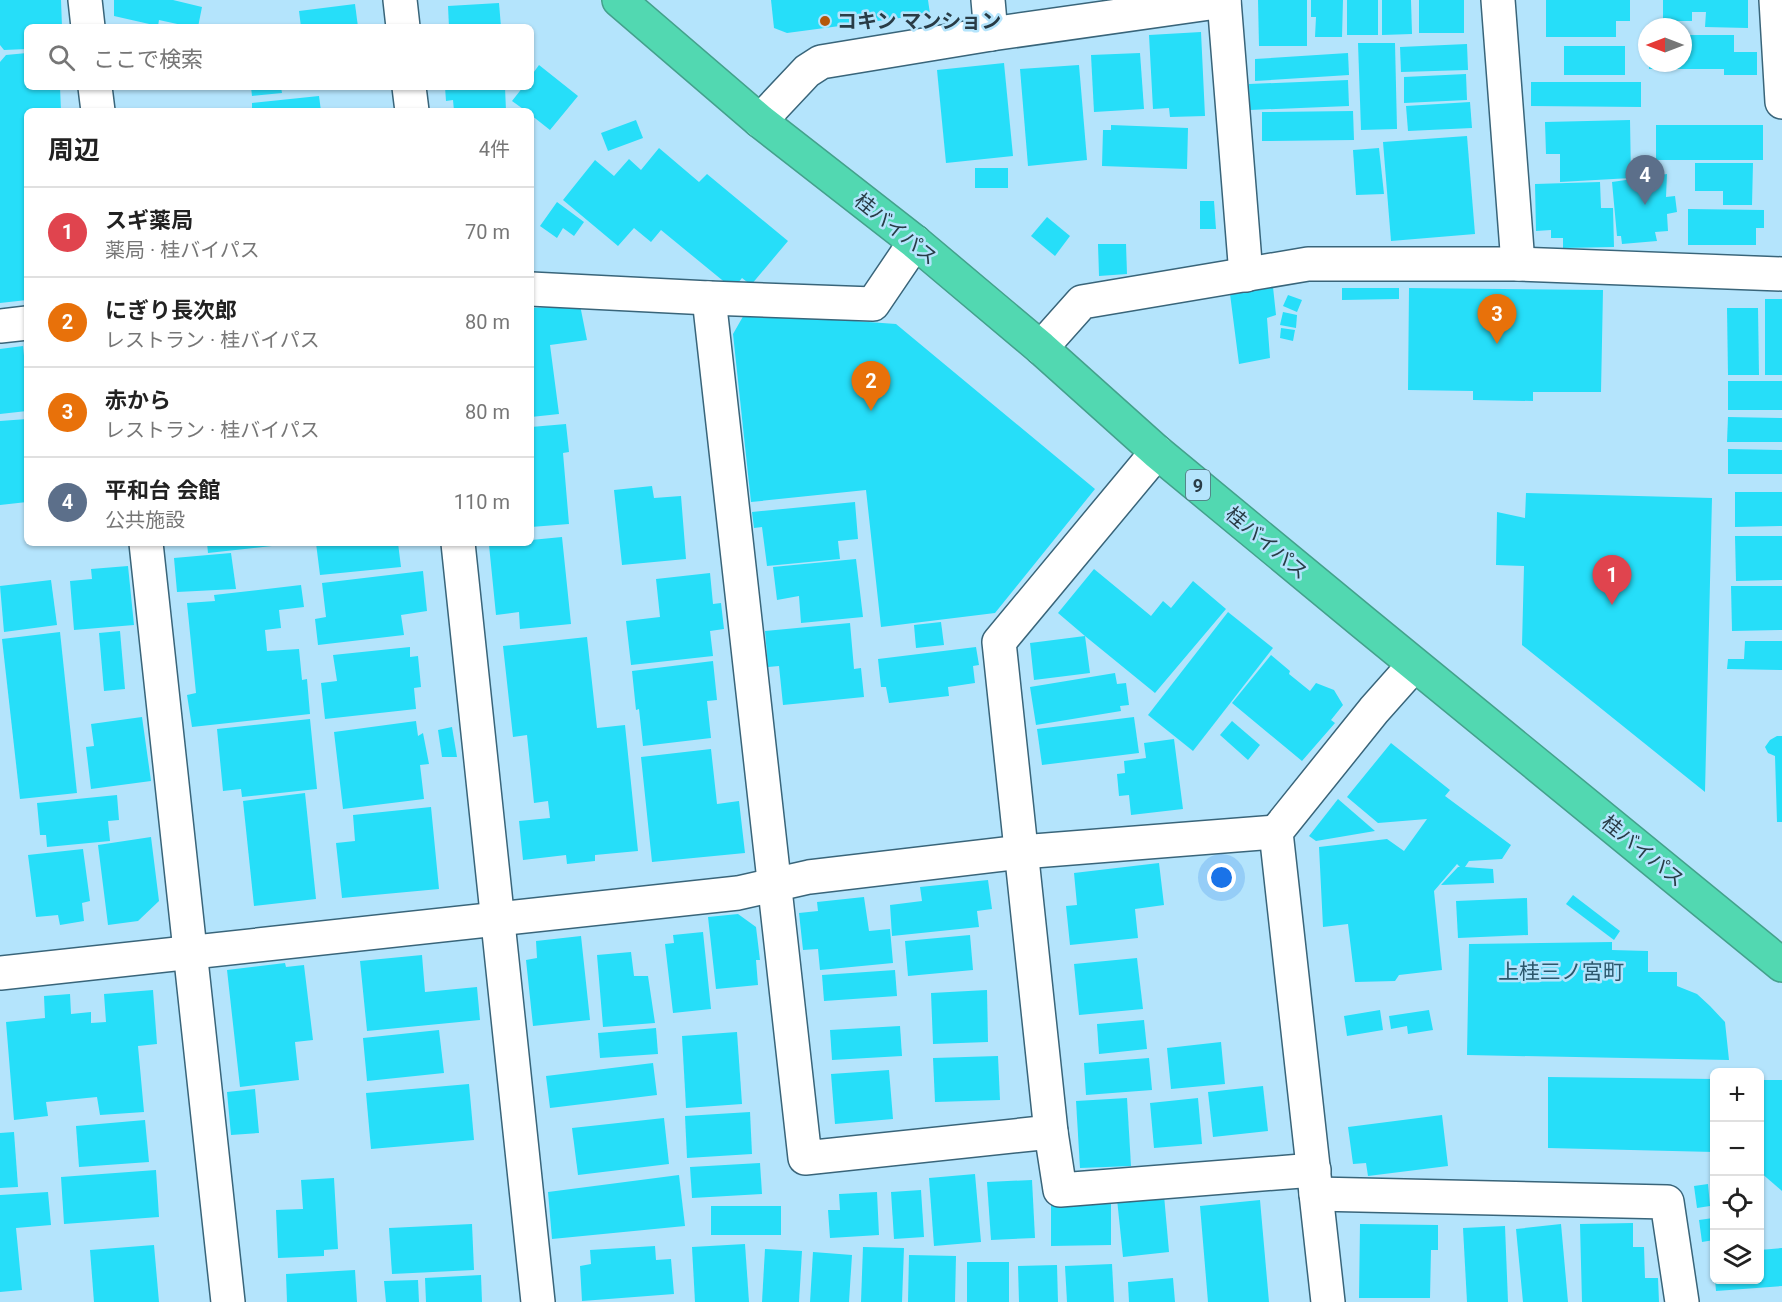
<!DOCTYPE html>
<html lang="ja">
<head>
<meta charset="utf-8">
<style>
	:root { --surface:#fff; --page:#f6f6f6; --text:#222; --muted:#767676; --line:#e0e0e0; --accent:#b45309 }
	body { margin:0; font-family:Roboto,"Noto Sans JP",sans-serif; background:var(--page); color:var(--text) }
	.controls { position:absolute; right:18px; bottom:18px; display:grid; overflow:hidden; border-radius:9px; box-shadow:0 2px 4px #0004 }
	.controls button { width:54px; height:54px; display:grid; place-items:center; padding:0; border:0; border-bottom:2px solid var(--line); background:var(--surface); color:var(--text); font:30px sans-serif }
	.compass { position:absolute; left:1638px; top:18px; width:54px; height:54px; border-radius:50%; background:var(--surface); box-shadow:0 2px 4px #0004; rotate:270deg }
	.you { position:absolute; left:1222px; top:878px; width:21px; height:21px; margin:-15px; border:4px solid #fff; border-radius:50%; background:#1a73e8; box-shadow:0 0 0 9px #1a73e833 }
	.badge { display:grid; place-items:center; width:39px; height:39px; border-radius:50%; background:var(--accent); color:#fff; font-size:20px; font-weight:700 }
	.pin { position:absolute; translate:-50% -50px; filter:drop-shadow(0 2px 3px #0008) }
	.pin::after { content:''; position:absolute; top:32px; width:21px; height:18px; background:inherit; clip-path:polygon(0 0,100% 0,50% 100%) }
	.list { margin:0; padding:0; list-style:none }
	h2 { display:flex; justify-content:space-between; align-items:center; height:78px; margin:0; padding:0 24px; font-size:26px }
	h2 small { font-size:20px; font-weight:400; color:var(--muted) }
	.list li { display:grid; grid-template-columns:39px 1fr auto; gap:18px; align-items:center; box-sizing:border-box; height:90px; padding:0 24px; border-top:2px solid var(--line) }
	.list b { display:block; font-size:22px; white-space:nowrap }
	.list p { margin:0; font-size:20px; white-space:nowrap; color:var(--muted) }
	.list em { font-size:20px; font-style:normal; color:var(--muted) }
	.icon { flex:none; width:33px; height:33px; fill:none; stroke:currentColor; stroke-width:2; stroke-linecap:round; stroke-linejoin:round }
	.map { position:relative; flex:none; width:1782px; height:1302px; overflow:hidden }
	.search { position:absolute; background:var(--surface); box-shadow:0 2px 4px #0004; left:24px; top:24px; width:510px; height:66px; display:flex; align-items:center; gap:15px; box-sizing:border-box; padding:0 21px; border-radius:9px; color:var(--muted); font-size:22px }
	.panel { position:absolute; background:var(--surface); box-shadow:0 2px 4px #0004; left:24px; top:108px; width:510px; height:438px; border-radius:9px }
	.map>svg:first-child { display:block }
</style>
</head>
<body>
<div class="map">
<svg width="1782" height="1302" viewBox="0 0 1782 1302">
	<rect width="100%" height="100%" fill="#b4e4fc"/>
	<g fill="#26def9">
		<path d="M0 0H61L62 27H27V49L4 50 0 45Z"/>
		<path d="M114 0H173L202 7 198 27H191L159 20 158 26 114 16Z"/>
		<path d="M771 0H928L930 14 787 33 774 28Z"/>
		<path d="M1258 0H1307V46H1259Z"/>
		<path d="M1311 0H1343L1342 37H1315L1316 17H1311Z"/>
		<rect x="1347" y="0" width="31" height="35"/>
		<path d="M1382 0H1411L1412 34 1382 35Z"/>
		<rect x="1419" y="0" width="45" height="33"/>
		<path d="M1546 0H1630V21H1616V37H1546Z"/>
		<path d="M1663 0H1748V28L1705 27 1706 12H1692V21H1663Z"/>
		<path d="M499 3 501 27H449L448 6Z"/>
		<path d="M355 4 358 27H301L299 11Z"/>
		<path d="M1201 32 1205 116 1170 117 1169 108 1153 109 1149 35Z"/>
		<path d="M1683 35H1734V52H1757V75H1724V69H1649V63H1683Z"/>
		<path d="M1358 43H1395L1397 129 1361 130Z"/>
		<path d="M1467 44 1468 70 1401 72 1400 47Z"/>
		<rect x="1564" y="46" width="61" height="29"/>
		<path d="M27 53V87H60L61 111H27V300L0 303V62L6 55Z"/>
		<path d="M1140 53 1144 109 1094 112 1091 55Z"/>
		<path d="M1348 53 1349 75 1255 81V59Z"/>
		<path d="M1004 63 1013 156 946 163 937 70Z"/>
		<path d="M539 65 578 96 550 130 531 115V111H526L512 101 523 87H531V76Z"/>
		<path d="M1079 65 1087 160 1028 166 1020 69Z"/>
		<path d="M1466 74 1467 100 1404 103V77Z"/>
		<path d="M1348 80 1349 106 1250 110 1249 84Z"/>
		<path d="M1531 82H1641V107L1531 106Z"/>
		<path d="M251 87H281L282 93 252 96Z"/>
		<path d="M445 87H505L506 111H454L453 100 446 101Z"/>
		<path d="M319 96 321 111H252V103Z"/>
		<path d="M1470 102 1472 128 1408 131 1406 106Z"/>
		<path d="M1353 111 1354 140 1262 141V112Z"/>
		<path d="M636 120 643 138 608 151 601 133Z"/>
		<path d="M1630 120 1631 178 1560 182V154H1546L1545 122Z"/>
		<path d="M1111 125 1188 128 1187 169 1102 166 1103 130H1111Z"/>
		<rect x="1656" y="125" width="107" height="35"/>
		<path d="M1467 136 1475 234 1391 241 1383 142Z"/>
		<path d="M659 148 699 182 707 174 788 241 751 285 742 278 733 289 661 230 651 242 634 228 618 246 563 200 595 160 614 176 629 159 641 170Z"/>
		<path d="M1379 148 1384 194 1356 195 1353 150Z"/>
		<path d="M1695 163H1753L1752 205H1723V191H1695Z"/>
		<rect x="975" y="168" width="33" height="20"/>
		<path d="M1667 174 1666 197 1675 196 1677 212 1667 214 1668 231 1655 232 1657 241 1622 244 1621 236H1617L1612 182Z"/>
		<path d="M1600 182 1601 208H1613L1614 247 1563 248V238H1551V230L1536 231 1535 184Z"/>
		<path d="M1200 201H1214L1216 229H1200Z"/>
		<path d="M557 202 584 222 574 236 563 228 557 238 540 226Z"/>
		<path d="M1688 209 1764 210V228H1756V245H1688Z"/>
		<path d="M1047 217 1070 236 1055 256 1031 236Z"/>
		<path d="M1098 244H1126L1127 274 1099 276Z"/>
		<path d="M1273 287 1276 315 1267 318 1270 358 1239 364 1230 294Z"/>
		<path d="M1342 288H1399V299L1342 300Z"/>
		<path d="M1409 288 1603 290 1601 392H1533V401L1473 400V391L1408 390Z"/>
		<path d="M1288 295 1302 300 1297 312 1283 306Z"/>
		<rect x="1765" y="299" width="17" height="76"/>
		<path d="M580 305 587 340 550 345 559 414 531 417V308Z"/>
		<path d="M1727 308H1758L1759 375H1728Z"/>
		<path d="M1283 312 1297 315 1296 328 1280 325Z"/>
		<path d="M745 313 896 324 1095 489 995 613 881 627 866 490 751 502 733 334Z"/>
		<path d="M1281 328 1295 330 1293 341 1280 338Z"/>
		<path d="M23 346 27 384V411L0 414V349Z"/>
		<rect x="1728" y="381" width="54" height="29"/>
		<path d="M1728 417 1782 418V442H1727Z"/>
		<path d="M27 419V502L0 505V421Z"/>
		<path d="M566 424 569 452 563 453 569 524 531 527V427Z"/>
		<path d="M1728 449 1782 450V474H1728Z"/>
		<path d="M652 486 654 498 681 496 686 559 622 565 614 490Z"/>
		<path d="M1735 492H1782V526L1735 527Z"/>
		<path d="M1526 493 1712 498 1705 792 1522 645 1524 566 1496 565 1497 512 1525 518Z"/>
		<path d="M855 502 858 539 838 541 840 559 767 566 762 527 754 528 752 512Z"/>
		<path d="M1735 536H1782V580L1736 581Z"/>
		<path d="M562 537 571 624 520 629 519 612 496 615 489 545 531 543V540Z"/>
		<path d="M207 543H281V545L208 553Z"/>
		<path d="M316 543H398L401 567 320 575Z"/>
		<path d="M231 553 236 589 177 592 174 558Z"/>
		<path d="M856 559 863 617 801 623 799 596 777 600 773 567Z"/>
		<path d="M128 566 134 625 74 630 70 581 92 579 91 569Z"/>
		<path d="M1094 569 1151 616 1163 601 1171 608 1193 581 1226 609 1155 693 1085 636 1090 673 1034 680 1030 643 1085 636 1058 613Z"/>
		<path d="M423 571 427 611 401 615 404 635 318 645 315 619 326 617 322 583Z"/>
		<path d="M710 573 713 604 721 603 724 629 710 631 713 656 631 665 626 621 660 617 656 579Z"/>
		<path d="M51 580 57 625 4 632 0 586Z"/>
		<path d="M301 585 304 607 279 610 281 628 265 630 267 651 299 649 302 680 307 679 310 714 192 727 187 695 196 693 187 603 215 601 214 595Z"/>
		<path d="M1731 586H1782V630L1732 631Z"/>
		<path d="M1228 612 1273 648 1193 751 1148 715Z"/>
		<path d="M941 622 944 645 916 648 914 625Z"/>
		<path d="M850 623 854 669 861 668 864 697 783 705 779 666 768 667 765 631Z"/>
		<path d="M120 631 125 689 104 691 99 633Z"/>
		<path d="M60 632 77 793 20 799 2 639Z"/>
		<path d="M587 637 597 728 625 725 638 851 595 855V861L567 864 566 855 523 860 519 821 550 818 548 801 534 803 527 735 513 737 503 646Z"/>
		<path d="M1745 641H1782V670L1727 669 1728 659H1744Z"/>
		<path d="M410 647V657L418 656 421 687 414 688 416 709 325 719 321 683 337 681 333 655Z"/>
		<path d="M976 647 979 665 973 666 975 683 948 687 949 696 889 703 886 687H881L878 659Z"/>
		<path d="M1271 655 1290 671 1289 674 1310 691 1316 683 1334 690 1343 705 1331 720 1335 723 1302 761 1232 703Z"/>
		<path d="M713 661 717 700 707 701 711 738 643 746 639 709 636 710 632 671Z"/>
		<path d="M1115 673 1117 684 1126 683 1129 705 1120 706 1121 711 1036 725 1030 687Z"/>
		<path d="M142 717 151 781 91 789 86 747 94 746 91 724Z"/>
		<path d="M1134 717 1139 753 1042 765 1037 729Z"/>
		<path d="M310 719 317 789 242 797 241 789 223 791 217 729Z"/>
		<path d="M416 721 418 736 423 733 429 764 420 765 424 799 343 809 334 732Z"/>
		<path d="M1232 721 1260 745 1248 760 1220 735Z"/>
		<path d="M452 727 457 757H442L438 730Z"/>
		<path d="M1777 736H1782V822H1777L1775 756 1768 753 1765 747 1770 740Z"/>
		<path d="M1174 739 1183 809 1131 815 1129 795 1119 796 1117 774 1125 773 1124 761 1146 758 1144 743Z"/>
		<path d="M1391 743 1450 790 1445 796 1511 845 1502 859 1469 861 1465 867 1493 869 1494 883 1441 885 1458 867H1460L1457 864 1434 891 1442 970 1399 975 1395 981 1355 982 1348 924 1323 927 1319 847 1387 839 1404 851 1427 819 1378 823 1347 797Z"/>
		<path d="M711 749 717 804 739 801 745 853 652 862 641 757Z"/>
		<path d="M305 793 316 899 254 906 243 801Z"/>
		<path d="M117 795 119 820 108 821 110 841 47 847 46 835H40L37 803Z"/>
		<path d="M1338 799 1375 831 1316 841 1309 836Z"/>
		<path d="M431 807 439 889 342 898 336 843 355 841 353 815Z"/>
		<path d="M151 837 159 901 138 921 108 925 98 845Z"/>
		<path d="M83 849 90 901 82 903 84 921 60 925 58 915 36 917 28 855Z"/>
		<path d="M1159 863 1164 905 1135 909 1138 938 1070 945 1066 906 1077 905 1074 873Z"/>
		<path d="M988 880 992 909 977 911 979 927 892 936 890 905 922 901 920 887Z"/>
		<path d="M1573 895 1620 931 1614 940 1566 904Z"/>
		<path d="M864 897 869 931 890 929 893 963 820 970 818 949 803 950 799 913 818 911 817 902Z"/>
		<path d="M1527 898 1528 935 1458 938 1456 901Z"/>
		<path d="M738 914 756 927 760 960H756L758 985 716 989 708 917Z"/>
		<path d="M703 932 711 1009 673 1013 665 944 674 943 673 935Z"/>
		<path d="M970 935 973 970 908 976 905 941Z"/>
		<path d="M581 936 590 1020 533 1026 526 960 537 958 536 941Z"/>
		<path d="M1612 942V950L1648 951V972H1677V986L1697 994 1710 1006 1725 1022 1729 1060 1467 1055 1469 944Z"/>
		<path d="M631 952 634 976H648L655 1023 603 1027 597 955Z"/>
		<path d="M422 955 425 992 477 987 480 1020 367 1031 360 961Z"/>
		<path d="M1137 958 1143 1009 1079 1015 1074 964Z"/>
		<path d="M285 963 286 967 304 965 313 1040 295 1042 299 1080 240 1087 227 970Z"/>
		<path d="M895 970 897 996 824 1001 822 975Z"/>
		<path d="M153 990 157 1044 138 1046 144 1112 100 1115 97 1097 46 1102 48 1116 14 1120 6 1022 45 1018 44 996 70 994 71 1014 91 1012V1023L106 1022 104 994Z"/>
		<path d="M987 990 988 1042 933 1044 931 993Z"/>
		<path d="M1380 1010 1383 1030 1347 1036 1344 1016Z"/>
		<path d="M1429 1010 1433 1030 1408 1034 1407 1026 1391 1029 1389 1016Z"/>
		<path d="M1144 1020 1147 1049 1099 1054 1097 1024Z"/>
		<path d="M900 1026 902 1056 832 1060 830 1030Z"/>
		<path d="M656 1028 658 1054 600 1058 598 1033Z"/>
		<path d="M439 1030 444 1073 367 1081 363 1038Z"/>
		<path d="M737 1032 742 1104 686 1108 682 1036Z"/>
		<path d="M1221 1042 1225 1084 1171 1089 1167 1048Z"/>
		<path d="M998 1056 1000 1100 935 1102 933 1058Z"/>
		<path d="M1149 1058 1152 1090 1086 1095 1084 1063Z"/>
		<path d="M653 1063 657 1095 550 1108 546 1076Z"/>
		<path d="M889 1070 893 1119 835 1124 831 1074Z"/>
		<path d="M1548 1077 1714 1079V1152L1548 1148Z"/>
		<path d="M1760 1080H1782V1191L1760 1172Z"/>
		<path d="M469 1084 474 1140 371 1149 366 1093Z"/>
		<path d="M1263 1086 1268 1131 1213 1137 1208 1092Z"/>
		<path d="M255 1089 259 1133 231 1135 227 1092Z"/>
		<path d="M1127 1098 1131 1166 1080 1168 1076 1101Z"/>
		<path d="M1198 1098 1202 1144 1154 1148 1150 1103Z"/>
		<path d="M750 1112 752 1154 687 1158 685 1116Z"/>
		<path d="M1442 1115 1448 1166 1368 1176 1366 1163 1353 1164 1348 1127Z"/>
		<path d="M664 1118 669 1164 578 1175 572 1128Z"/>
		<path d="M145 1120 149 1162 79 1167 76 1126Z"/>
		<path d="M14 1132 18 1187 0 1188V1133Z"/>
		<path d="M760 1163 762 1194 692 1198 690 1167Z"/>
		<path d="M156 1170 159 1217 64 1224 61 1177Z"/>
		<path d="M975 1174 981 1242 934 1246 929 1178Z"/>
		<path d="M679 1175 685 1226 552 1239 548 1192Z"/>
		<path d="M334 1178 338 1249 324 1250V1256L278 1258 276 1210 303 1209 301 1180Z"/>
		<path d="M1032 1180 1035 1238 991 1240 987 1182Z"/>
		<path d="M1708 1184 1710 1206 1697 1208 1694 1186Z"/>
		<path d="M921 1190 924 1237 894 1239 891 1192Z"/>
		<path d="M48 1192 51 1225 16 1228 22 1290 0 1292V1195Z"/>
		<path d="M877 1192 879 1235 830 1238 828 1210H840L839 1194Z"/>
		<path d="M1164 1195 1169 1252 1123 1257 1117 1199Z"/>
		<path d="M1111 1198V1245L1051 1246V1199Z"/>
		<path d="M1260 1200 1269 1302H1208L1200 1206Z"/>
		<rect x="711" y="1206" width="70" height="29"/>
		<path d="M1713 1218 1714 1240 1702 1242 1699 1220Z"/>
		<path d="M1633 1223V1247H1644L1645 1278H1658L1659 1302H1582L1580 1224Z"/>
		<path d="M472 1224 474 1270 392 1274 389 1228Z"/>
		<path d="M1360 1224 1438 1225V1250H1431L1430 1298H1359Z"/>
		<path d="M1561 1224 1568 1302H1523L1516 1229Z"/>
		<path d="M1505 1226 1508 1302H1467L1463 1228Z"/>
		<path d="M745 1244 749 1302H695L692 1247Z"/>
		<path d="M154 1245 159 1302H94L90 1250Z"/>
		<path d="M655 1246 656 1260 671 1259 674 1294 582 1301 580 1266 591 1264 590 1250Z"/>
		<path d="M863 1247 904 1248 902 1302H861Z"/>
		<path d="M1782 1248V1286L1716 1291 1715 1280H1760V1250Z"/>
		<path d="M765 1249 802 1251 799 1302H762Z"/>
		<path d="M813 1252 852 1255 849 1302H810Z"/>
		<path d="M909 1255 956 1256 955 1302H908Z"/>
		<rect x="967" y="1262" width="42" height="40"/>
		<path d="M1112 1264 1114 1302H1067L1065 1266Z"/>
		<path d="M1057 1265 1058 1302H1019L1018 1266Z"/>
		<path d="M355 1270 357 1302H287L286 1274Z"/>
		<path d="M481 1275 482 1302H426L425 1278Z"/>
		<path d="M1173 1278 1175 1302H1129L1128 1282Z"/>
		<path d="M418 1280 419 1302H386L384 1281Z"/>
	</g>
	<g fill="none" stroke-linecap="round" stroke-linejoin="round">
		<g stroke="#39657a" stroke-width="36">
			<g id="street">
				<path d="M85 0 88 27"/>
				<path d="M400 0 403 27"/>
				<path d="M988 0 991 34"/>
				<path d="M1224 0 1246 275"/>
				<path d="M1498 0 1518 264"/>
				<path d="M1776 0 1782 102"/>
				<path d="M95 87 98 111"/>
				<path d="M409 87 412 111"/>
				<path d="M760 121 807 71 821 62 991 34 1224 1"/>
				<path d="M531 289 709 298 873 304 915 242"/>
				<path d="M709 298 805 1158 1051 1132"/>
				<path d="M0 326 27 323"/>
				<path d="M1041 348 1082 302 1308 264H1518L1782 274"/>
				<path d="M1157 452 999 642 1051 1132 1060 1190 1314 1170"/>
				<path d="M146 543 228 1302"/>
				<path d="M458 543 538 1302"/>
				<path d="M0 973 738 893 809 877 1021 852 1276 832"/>
				<path d="M1316 1194 1667 1202 1682 1302"/>
				<path d="M1328 1302 1276 832 1374 710 1414 665"/>
			</g>
		</g>
		<g stroke="#44a18c" stroke-width="36">
			<path id="highway" d="M619 0 760 121 915 242 1041 348 1157 452 1364 623 1782 965"/>
		</g>
		<use href="#street" stroke="#fff" stroke-width="33"/>
		<use href="#highway" stroke="#52d8b1" stroke-width="33"/>
	</g>
	<circle fill="#b55609" stroke="#b4e4fc" stroke-width="2" cx="825" cy="21" r="6"/>
	<g text-anchor="middle" dominant-baseline="central" stroke-width="5" stroke-linejoin="round" paint-order="stroke">
		<rect fill="#b4e4fc" stroke="#536e7d" stroke-width="1.5" x="1186" y="470" width="24" height="30" rx="4.5"/>
		<g font-size="18" font-weight="bold" fill="#293c46">
			<text x="1198" y="485">9</text>
		</g>
		<g font-size="20" font-weight="bold" fill="#293c46" stroke="#b4e4fc" text-anchor="start">
			<text x="837" y="21">コキン マンション</text>
		</g>
		<g font-size="20" fill="#293c46" stroke="#b4e4fc">
			<text transform="translate(896 229) rotate(39)">桂バイパス</text>
			<text transform="translate(1267 543) rotate(40)">桂バイパス</text>
			<text transform="translate(1643 851) rotate(39)">桂バイパス</text>
		</g>
		<g font-size="21" fill="#2a566b" stroke="#b4e4fc">
			<text x="1561" y="972">上桂三ノ宮町</text>
		</g>
	</g>
</svg>
<div class="controls">
<button>+</button>
<button>−</button>
<button><svg class="icon" aria-label="locate" viewBox="0 0 24 24"><circle cx="12" cy="12" r="6"/><path d="M12 2v4M12 18v4M2 12h4M18 12h4"/></svg></button>
<button><svg class="icon" aria-label="layers" viewBox="0 0 24 24"><path d="M12 4l9 5-9 5-9-5zM3 14l9 5 9-5"/></svg></button>
</div>
<svg class="compass" viewBox="-18 -18 36 36"><path d="M0-13l5 13h-10z" fill="#e53935"/><path d="M0 13l5-13h-10z" fill="#767676"/></svg>
<div class="you"></div>
<div class="pin badge" style="left:1612px;top:605px;background:#e0444e">1</div>
<div class="pin badge" style="left:871px;top:411px;background:#e8710a">2</div>
<div class="pin badge" style="left:1497px;top:344px;background:#e8710a">3</div>
<div class="pin badge" style="left:1645px;top:205px;background:#5c6f8a">4</div>
<div class="search"><svg class="icon" aria-label="search" viewBox="0 0 24 24"><circle cx="10" cy="10" r="6"/><path d="M15 15l6 6"/></svg>ここで検索</div>
<section class="panel">
<h2>周辺<small>4件</small></h2>
<ul class="list">
<li><span class="badge" style="background:#e0444e">1</span><div><b>スギ薬局</b><p>薬局 · 桂バイパス</p></div><em>70 m</em></li>
<li><span class="badge" style="background:#e8710a">2</span><div><b>にぎり長次郎</b><p>レストラン · 桂バイパス</p></div><em>80 m</em></li>
<li><span class="badge" style="background:#e8710a">3</span><div><b>赤から</b><p>レストラン · 桂バイパス</p></div><em>80 m</em></li>
<li><span class="badge" style="background:#5c6f8a">4</span><div><b>平和台 会館</b><p>公共施設</p></div><em>110 m</em></li>
</ul>
</section>
</div>
</body>
</html>
